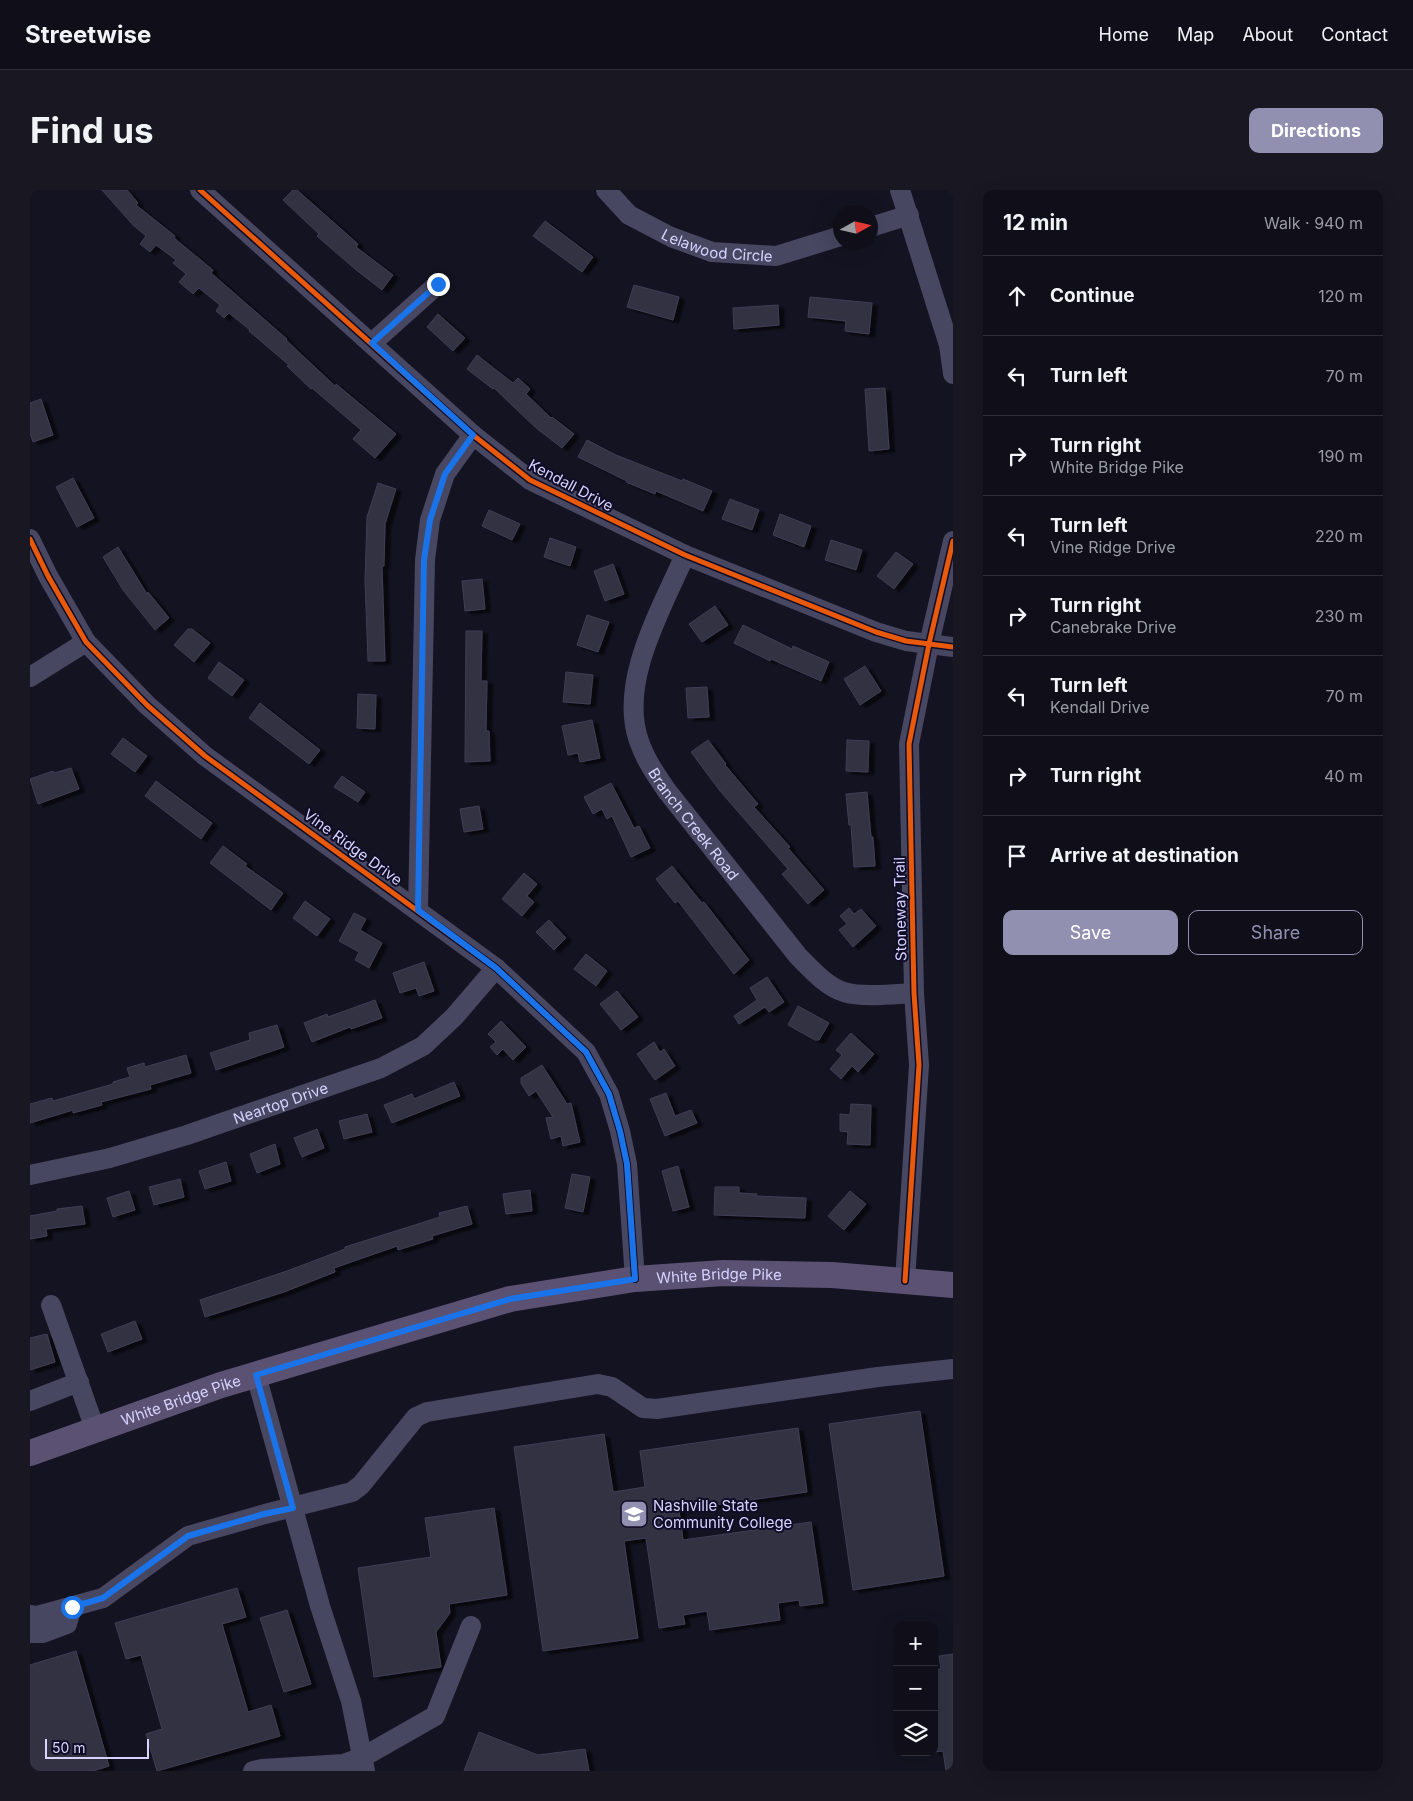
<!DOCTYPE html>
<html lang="en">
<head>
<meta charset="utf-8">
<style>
	:root { --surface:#0f0e19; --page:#181722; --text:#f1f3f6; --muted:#9b9ca2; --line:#2f2e38; --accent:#9290b1 }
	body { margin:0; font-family:Inter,sans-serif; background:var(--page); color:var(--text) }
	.controls { position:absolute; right:15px; bottom:15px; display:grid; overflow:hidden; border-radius:10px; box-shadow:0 5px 20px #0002 }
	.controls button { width:45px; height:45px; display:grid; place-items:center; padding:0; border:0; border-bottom:1px solid var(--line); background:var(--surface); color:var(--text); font:25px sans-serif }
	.compass { position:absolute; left:803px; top:15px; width:45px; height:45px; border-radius:50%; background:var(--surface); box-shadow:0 5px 20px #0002; rotate:82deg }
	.scale { position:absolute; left:15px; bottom:12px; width:104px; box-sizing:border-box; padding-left:5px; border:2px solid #d6d3ff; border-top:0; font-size:14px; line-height:18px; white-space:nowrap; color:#d6d3ff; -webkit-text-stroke:4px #100d27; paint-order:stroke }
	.stop { position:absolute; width:15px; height:15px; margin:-11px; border:4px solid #1a73e8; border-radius:50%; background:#fff }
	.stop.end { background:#1a73e8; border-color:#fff; box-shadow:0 1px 5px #0008 }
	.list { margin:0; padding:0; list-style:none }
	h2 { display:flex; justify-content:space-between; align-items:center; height:65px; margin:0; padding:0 20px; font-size:21px }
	h2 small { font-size:16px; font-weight:400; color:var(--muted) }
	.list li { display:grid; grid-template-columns:32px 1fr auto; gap:15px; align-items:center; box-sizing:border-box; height:80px; padding:0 20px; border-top:1px solid var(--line) }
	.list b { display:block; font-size:19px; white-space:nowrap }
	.list p { margin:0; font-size:16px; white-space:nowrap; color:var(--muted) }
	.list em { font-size:16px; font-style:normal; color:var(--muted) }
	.actions { display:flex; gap:10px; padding:15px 20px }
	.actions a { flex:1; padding:11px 0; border:1px solid var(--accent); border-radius:10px; text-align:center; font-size:18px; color:var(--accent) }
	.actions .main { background:var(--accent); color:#fff }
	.icon { flex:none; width:28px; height:28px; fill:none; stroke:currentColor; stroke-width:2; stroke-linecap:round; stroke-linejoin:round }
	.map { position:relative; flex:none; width:923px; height:1581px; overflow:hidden; border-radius:10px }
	header { display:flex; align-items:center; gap:30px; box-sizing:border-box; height:70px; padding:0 25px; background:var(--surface); border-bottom:1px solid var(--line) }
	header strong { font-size:24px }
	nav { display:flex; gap:28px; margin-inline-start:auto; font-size:18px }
	.intro { display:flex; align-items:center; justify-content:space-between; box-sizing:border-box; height:120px; padding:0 30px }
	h1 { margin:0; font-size:35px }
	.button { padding:12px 22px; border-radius:10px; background:var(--accent); color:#fff; font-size:18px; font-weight:700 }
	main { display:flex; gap:30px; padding:0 30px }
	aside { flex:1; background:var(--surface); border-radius:10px; box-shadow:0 5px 20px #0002 }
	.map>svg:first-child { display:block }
</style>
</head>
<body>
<header>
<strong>Streetwise</strong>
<nav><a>Home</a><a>Map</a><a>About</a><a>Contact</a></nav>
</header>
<div class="intro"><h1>Find us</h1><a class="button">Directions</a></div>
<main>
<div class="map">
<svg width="923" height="1581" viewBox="0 0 923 1581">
	<defs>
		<filter id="shadow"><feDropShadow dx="5.5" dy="3" stdDeviation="1" flood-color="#0009"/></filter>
	</defs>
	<rect width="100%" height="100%" fill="#141321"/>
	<g fill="#323143" stroke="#413d56" filter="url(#shadow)">
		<path d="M72 0H97L108 13 106 15 145 46 144 48 183 80 181 83 257 149 256 150 305 196 306 194 366 244 345 268 323 249 331 240 282 198 281 199 257 176 259 175 219 141 220 140 199 123 194 128 186 121 190 115 169 98 163 104 149 92 156 84 143 73 146 70 126 55 120 62 110 54 116 46 103 35Z"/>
		<path d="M263 0H267L328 54 326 57 363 85 352 100 325 79 287 46 289 44 253 10Z"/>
		<path d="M515 31 563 67 552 82 503 46Z"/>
		<path d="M604 95 649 107 643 130 597 117Z"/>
		<path d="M780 107 842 113 839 144 815 141 816 131 778 127Z"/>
		<path d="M748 115 749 135 704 139 703 118Z"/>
		<path d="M408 124 435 148 423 161 397 137Z"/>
		<path d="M447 165 483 193 488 188 500 199 496 204 521 228 522 227 544 244 532 258 506 238 464 198 463 199 437 179Z"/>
		<path d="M855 198 859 259 839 261 835 199Z"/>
		<path d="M11 209 23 245 3 252 0 243V213Z"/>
		<path d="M557 250 586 265 652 291 653 289 682 301 673 321 626 301 625 304 596 292 597 291 548 267Z"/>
		<path d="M43 288 64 328 47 337 26 297Z"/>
		<path d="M348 293 366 299 355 334 354 376H352L355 471H338L335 391 337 327Z"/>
		<path d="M700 309 729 320 722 340 692 329Z"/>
		<path d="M459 320 490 334 482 350 452 336Z"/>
		<path d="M750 324 781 336 774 357 743 345Z"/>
		<path d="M520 348 546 357 540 376 514 367Z"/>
		<path d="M801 350 832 360 826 380 795 370Z"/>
		<path d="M88 357 117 404 118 402 139 428 125 440 93 400 73 367Z"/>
		<path d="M866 362 883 374 864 399 847 386Z"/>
		<path d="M583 374 594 404 575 411 564 381Z"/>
		<path d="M452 389 455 419 435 421 432 391Z"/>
		<path d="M685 416 698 435 672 452 659 434Z"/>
		<path d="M557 425 579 432 568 462 547 455Z"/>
		<path d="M713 435 762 459 763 456 799 472 791 491 741 469 740 471 704 453Z"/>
		<path d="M158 439H162L180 453 164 472 144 455Z"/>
		<path d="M436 441H452L451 491H457L456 541H459L460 571 435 572Z"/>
		<path d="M189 472 214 490 202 506 178 488Z"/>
		<path d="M835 476 851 501 830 515 814 489Z"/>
		<path d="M536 482 563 485 560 514 533 512Z"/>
		<path d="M677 497 679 527 658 528 656 498Z"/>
		<path d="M328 504 346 505 345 539 327 538Z"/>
		<path d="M230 513 290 560 279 574 219 528Z"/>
		<path d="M562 530 570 568 550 572 548 563 538 565 532 536Z"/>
		<path d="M93 548 117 566 105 582 81 564Z"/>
		<path d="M678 550 696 574 695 575 728 614 724 617 760 657 758 658 794 700 778 714 752 684 758 679 690 601 661 562Z"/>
		<path d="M817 550 839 551 838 582 816 581Z"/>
		<path d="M41 578 49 599 8 614 0 589 23 581 24 583Z"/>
		<path d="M312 586 335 602 328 612 304 597Z"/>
		<path d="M126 591 182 633 171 649 115 606Z"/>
		<path d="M581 593 604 638 609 636 620 658 601 667 582 626 577 629 572 619 563 624 554 607Z"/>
		<path d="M837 602 841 647H843L845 676 824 677 821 635H819L816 604Z"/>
		<path d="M449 616 453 639 434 642 430 619Z"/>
		<path d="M193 656 217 674 215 676 253 703 241 720 180 673Z"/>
		<path d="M642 676 672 713 674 712 719 770 704 784 648 711 645 713 626 689Z"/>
		<path d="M494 683 507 694 497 706 504 712 492 726 472 709Z"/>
		<path d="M275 711 300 729 287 746 263 728Z"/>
		<path d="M819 718 824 724 831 719 846 736 823 757 809 740 817 734 810 726Z"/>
		<path d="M324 723 336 729 330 740 352 753 339 778 325 770 329 762 309 751Z"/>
		<path d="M519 730 536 748 524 760 506 742Z"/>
		<path d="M556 764 577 781 566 796 544 779Z"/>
		<path d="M394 772 404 801 389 806 386 798 370 803 363 783Z"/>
		<path d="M737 787 754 812 739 822 735 817 709 834 704 826 727 810 720 798Z"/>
		<path d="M587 801 608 827 591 840 570 814Z"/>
		<path d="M345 810 352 828 321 839 320 837 282 852 274 833 297 824 298 827Z"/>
		<path d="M768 816 799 833 789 850H785L758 835Z"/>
		<path d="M471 831 496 857 483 870 473 859 467 865 460 857 466 852 458 844Z"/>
		<path d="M247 835 254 857 186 880 180 863 220 850 219 843Z"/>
		<path d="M821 843 844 864 828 882 822 876 811 889 800 879 812 865 806 860Z"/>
		<path d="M624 852 630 862 634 859 645 876 625 890 607 864Z"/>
		<path d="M156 865 161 883 120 895 121 899 71 912 72 915 43 923V920L0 933V914L22 908 23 911 83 894V892L100 887 97 878 114 873 115 877Z"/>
		<path d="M512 875 537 914 541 913 550 952 533 956 531 946 521 949 516 928 523 927 506 901 499 906 491 893V888Z"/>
		<path d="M424 892 430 906 362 933 354 915 382 904 384 909Z"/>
		<path d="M636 903 645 926 661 920 667 933 635 946 620 909Z"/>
		<path d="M821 914 841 915 840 955 817 954 818 942 810 941V924L820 925Z"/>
		<path d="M337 924 342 942 314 949 309 931Z"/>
		<path d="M287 939 294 958 272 967 264 948Z"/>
		<path d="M245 954 250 974 227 983 220 964Z"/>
		<path d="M196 972 201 991 175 999 169 981Z"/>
		<path d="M648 976 659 1017 643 1021 632 981Z"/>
		<path d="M542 984 560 987 553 1022 535 1018Z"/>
		<path d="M150 989 154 1007 124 1015 119 997Z"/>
		<path d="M685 997H709V1003L727 1004 726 1006 776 1008 775 1028 684 1025Z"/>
		<path d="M500 1000 502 1021 476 1024 473 1004Z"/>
		<path d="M99 1001 105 1020 83 1027 77 1008Z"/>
		<path d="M820 1001 836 1014 814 1040 798 1026Z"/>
		<path d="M52 1016 55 1034 16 1039 17 1046 0 1049V1026L27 1021V1019Z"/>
		<path d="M437 1016 442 1034 402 1046 403 1049 368 1060 367 1056 304 1078 305 1082 254 1102 175 1127 170 1110 257 1081 315 1059V1057L410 1027 409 1023Z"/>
		<path d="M105 1131 112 1149 78 1162 71 1144Z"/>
		<path d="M17 1144 25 1172 0 1180V1148Z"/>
		<path d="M890 1221 914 1386 823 1400 799 1234Z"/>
		<path d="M768 1238 777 1302 649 1320 653 1350 781 1332 793 1413 770 1416 769 1410 748 1413 750 1430 680 1440 677 1421 653 1425 655 1434 629 1438 616 1348 594 1351 608 1448 513 1461 484 1257 574 1244 583 1302 615 1297 610 1261Z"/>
		<path d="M464 1318 477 1405 419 1414 420 1423 406 1442 411 1477 344 1487 328 1378 401 1367 395 1328Z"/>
		<path d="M207 1398 216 1427 192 1434 218 1522 241 1515 250 1546 127 1581 116 1544 132 1539 111 1465 96 1469 85 1433Z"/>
		<path d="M257 1420 281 1494 254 1502 230 1428Z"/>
		<path d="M46 1461 79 1576 63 1581H0V1475Z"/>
		<path d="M923 1464V1581H916L913 1561 904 1562V1480L911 1479 909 1466Z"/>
		<path d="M449 1542 508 1565 555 1559 559 1581H434Z"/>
	</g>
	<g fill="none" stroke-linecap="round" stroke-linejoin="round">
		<g stroke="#474762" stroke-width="20">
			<path d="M170 0 443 245 500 290 655 365 846 442 876 451 923 457"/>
			<path id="s1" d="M576 0 599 25 641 47 682 62 746 66 811 46"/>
			<path d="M870 0 919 155 923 184"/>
			<path d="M841 37 879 25"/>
			<path d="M342 153 408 94"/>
			<path d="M0 349 18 386 56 452 117 515 175 566 466 778 556 862 579 904 590 941 597 974 605 1089"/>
			<path id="s2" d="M655 365C632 418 588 492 609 551 615 569 626 585 637 601L768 766C781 779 797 797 814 802 832 808 865 804 884 803"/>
			<path d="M0 487 56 452"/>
			<path d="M388 720 395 370 400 330 415 284 443 245"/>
			<path id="s3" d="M0 985 80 968 157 945 351 878 393 856 424 827 466 778"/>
			<path d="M875 1091 889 875 884 803 879 554 899 454 923 351"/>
			<path d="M21 1115 65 1239"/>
			<path d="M226 1185 290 1416 321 1511 335 1581"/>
			<path d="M0 1211 49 1192"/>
			<path d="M0 1425 7 1426 73 1408 158 1346 235 1324 322 1302 331 1295 386 1227 397 1222 568 1194 582 1197 613 1218 627 1219 848 1187 923 1179"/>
			<path d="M0 1443H13L37 1434 42 1417"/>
			<path d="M223 1581 232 1579 314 1574 333 1567 405 1526 441 1436"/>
		</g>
		<path stroke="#5b5173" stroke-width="26" id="s4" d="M0 1263 191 1195 480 1109 605 1089 693 1083 802 1085 923 1095"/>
		<g stroke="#100d27" stroke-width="8">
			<g id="cycleway">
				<path d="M170 0 443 245 500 290 655 365 846 442 876 451 923 457"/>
				<path d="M0 349 18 386 56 452 117 515 175 566 466 778 556 862 579 904 590 941 597 974 605 1089"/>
				<path d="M875 1091 889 875 884 803 879 554 899 454 923 351"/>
			</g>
		</g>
		<use href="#cycleway" stroke="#e8590c" stroke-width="5"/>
	</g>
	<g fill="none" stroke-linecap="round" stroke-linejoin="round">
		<path stroke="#1a73e8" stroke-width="6" d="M42 1417 73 1408 158 1346 234 1324 263 1318 226 1185 480 1109 605 1089 597 974 590 941 579 904 556 862 466 778 388 720 394 370 400 330 415 284 443 245 342 153 408 94"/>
	</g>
	<defs>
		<g id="university-square" transform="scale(1.4375)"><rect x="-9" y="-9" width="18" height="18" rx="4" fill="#9290b1" stroke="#100d27"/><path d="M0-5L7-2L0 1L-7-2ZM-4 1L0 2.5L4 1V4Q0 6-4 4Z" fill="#fff"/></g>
	</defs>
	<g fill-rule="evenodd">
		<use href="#university-square" x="604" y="1324"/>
	</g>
	<g text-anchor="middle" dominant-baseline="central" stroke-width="4" stroke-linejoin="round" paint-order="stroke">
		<g font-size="15" fill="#d6d3ff" stroke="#100d27">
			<text stroke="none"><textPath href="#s1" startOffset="129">Lelawood Circle</textPath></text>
			<text transform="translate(541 295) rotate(28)">Kendall Drive</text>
			<text stroke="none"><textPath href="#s2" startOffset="296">Branch Creek Road</textPath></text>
			<text transform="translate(323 657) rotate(36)">Vine Ridge Drive</text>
			<text transform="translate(870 719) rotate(-91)">Stoneway Trail</text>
			<text stroke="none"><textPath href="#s3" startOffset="261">Neartop Drive</textPath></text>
			<text stroke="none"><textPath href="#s4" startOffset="715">White Bridge Pike</textPath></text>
			<text stroke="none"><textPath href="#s4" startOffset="160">White Bridge Pike</textPath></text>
		</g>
		<g font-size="15" fill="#d6d3ff" stroke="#100d27" text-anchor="start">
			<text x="623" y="1315">Nashville State<tspan x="623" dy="17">Community College</tspan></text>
		</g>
	</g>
</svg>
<div class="controls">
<button>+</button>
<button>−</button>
<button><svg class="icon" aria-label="layers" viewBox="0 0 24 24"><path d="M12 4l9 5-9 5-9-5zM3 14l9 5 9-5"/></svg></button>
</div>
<svg class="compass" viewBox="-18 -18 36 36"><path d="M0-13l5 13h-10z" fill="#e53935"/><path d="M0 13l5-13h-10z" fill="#9b9ca2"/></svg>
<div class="scale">50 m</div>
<div class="stop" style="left:42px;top:1417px"></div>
<div class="stop end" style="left:408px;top:94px"></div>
</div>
<aside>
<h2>12 min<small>Walk · 940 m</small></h2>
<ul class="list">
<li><svg class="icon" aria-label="ahead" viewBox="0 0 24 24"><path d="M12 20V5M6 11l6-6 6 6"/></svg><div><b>Continue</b></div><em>120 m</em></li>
<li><svg class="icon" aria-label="left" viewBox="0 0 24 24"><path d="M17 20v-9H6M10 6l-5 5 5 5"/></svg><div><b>Turn left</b></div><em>70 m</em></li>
<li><svg class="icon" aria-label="right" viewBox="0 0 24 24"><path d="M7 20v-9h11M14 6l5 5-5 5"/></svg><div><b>Turn right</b><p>White Bridge Pike</p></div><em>190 m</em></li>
<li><svg class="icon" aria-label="left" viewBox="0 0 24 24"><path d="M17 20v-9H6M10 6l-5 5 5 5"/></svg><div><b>Turn left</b><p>Vine Ridge Drive</p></div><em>220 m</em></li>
<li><svg class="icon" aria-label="right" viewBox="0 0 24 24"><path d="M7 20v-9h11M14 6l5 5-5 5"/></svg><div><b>Turn right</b><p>Canebrake Drive</p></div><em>230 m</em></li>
<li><svg class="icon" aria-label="left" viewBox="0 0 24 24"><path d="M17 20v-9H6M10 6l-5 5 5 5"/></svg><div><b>Turn left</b><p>Kendall Drive</p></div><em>70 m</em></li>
<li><svg class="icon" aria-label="right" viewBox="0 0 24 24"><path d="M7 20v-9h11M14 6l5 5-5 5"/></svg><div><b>Turn right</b></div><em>40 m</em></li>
<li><svg class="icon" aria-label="arrive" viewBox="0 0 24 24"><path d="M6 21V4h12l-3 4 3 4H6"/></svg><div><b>Arrive at destination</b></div></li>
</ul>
<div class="actions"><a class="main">Save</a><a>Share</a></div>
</aside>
</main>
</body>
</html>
